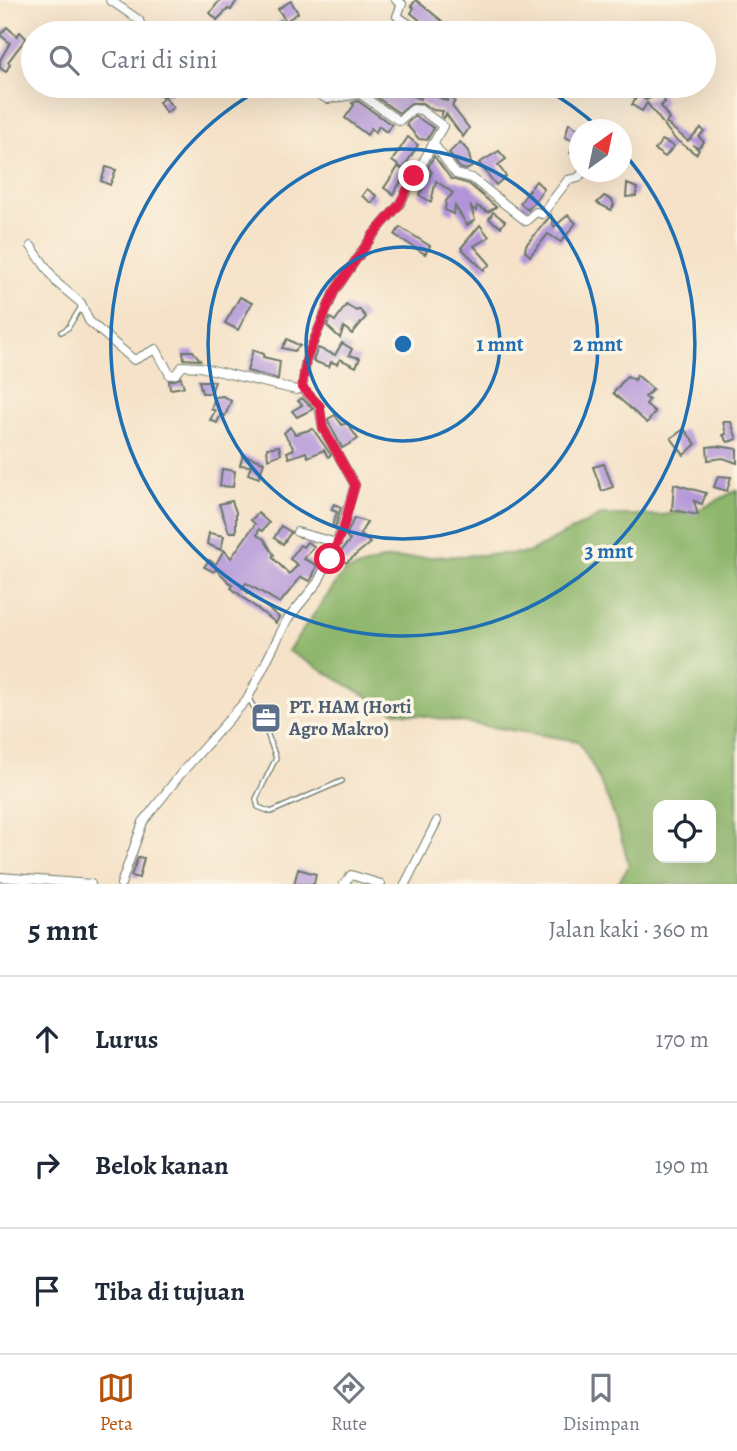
<!DOCTYPE html>
<html lang="id">
<head>
<meta charset="utf-8">
<style>
	:root { --surface:#fff; --page:#f2f2f3; --text:#1f2937; --muted:#747a83; --line:#e0e1e3; --accent:#b45309 }
	body { margin:0; font-family:Alegreya,serif; background:var(--page); color:var(--text) }
	.controls { position:absolute; right:21px; bottom:21px; display:grid; overflow:hidden; border-radius:14px; box-shadow:0 7px 28px #0002 }
	.controls button { width:63px; height:63px; display:grid; place-items:center; padding:0; border:0; border-bottom:2px solid var(--line); background:var(--surface); color:var(--text); font:35px sans-serif }
	.compass { position:absolute; left:569px; top:119px; width:63px; height:63px; border-radius:50%; background:var(--surface); box-shadow:0 7px 28px #0002; rotate:33deg }
	.stop { position:absolute; width:21px; height:21px; margin:-16px; border:5px solid #e11d48; border-radius:50%; background:#fff }
	.stop.end { background:#e11d48; border-color:#fff; box-shadow:0 2px 7px #0008 }
	.list { margin:0; padding:0; list-style:none }
	h2 { display:flex; justify-content:space-between; align-items:center; height:91px; margin:0; padding:0 28px; font-size:30px }
	h2 small { font-size:23px; font-weight:400; color:var(--muted) }
	.list li { display:grid; grid-template-columns:46px 1fr auto; gap:21px; align-items:center; box-sizing:border-box; height:126px; padding:0 28px; border-top:2px solid var(--line) }
	.list b { display:block; font-size:26px; white-space:nowrap }
	.list em { font-size:23px; font-style:normal; color:var(--muted) }
	.icon { flex:none; width:38px; height:38px; fill:none; stroke:currentColor; stroke-width:2; stroke-linecap:round; stroke-linejoin:round }
	.map { position:relative; flex:none; width:737px; height:884px; overflow:hidden }
	.search { position:absolute; background:var(--surface); box-shadow:0 7px 28px #0002; left:21px; right:21px; top:21px; height:77px; display:flex; align-items:center; gap:18px; box-sizing:border-box; padding:0 24px; border-radius:38px; color:var(--muted); font-size:26px }
	.sheet { height:469px; background:var(--surface) }
	nav { display:flex; justify-content:space-around; align-items:center; box-sizing:border-box; height:98px; border-top:2px solid var(--line); background:var(--surface); font-size:19px; color:var(--muted) }
	nav a { display:grid; justify-items:center; gap:4px }
	nav .on { color:var(--accent) }
	.map>svg:first-child { display:block }
</style>
</head>
<body>
<div class="map">
<svg width="737" height="884" viewBox="0 0 737 884">
	<rect width="100%" height="100%" fill="#fcf5e5"/>
	<filter id="ink" filterUnits="userSpaceOnUse"><feTurbulence type="fractalNoise" baseFrequency=".0143" numOctaves="2"/><feDisplacementMap in="SourceGraphic" scale="14" xChannelSelector="R" yChannelSelector="G"/><feConvolveMatrix kernelMatrix="1 2 1 2 8 2 1 2 1" color-interpolation-filters="sRGB"/></filter>
	<filter id="wash" filterUnits="userSpaceOnUse"><feTurbulence type="fractalNoise" baseFrequency=".00686" numOctaves="4" result="noise"/><feDisplacementMap in="SourceGraphic" scale="28" xChannelSelector="R" yChannelSelector="G"/><feGaussianBlur stdDeviation="1.57" result="paint"/><feColorMatrix in="noise" values="0 0 0 0 0 0 0 0 0 0 0 0 0 0 0 0 0 1.4 0 .05"/><feComposite in="paint" operator="in"/></filter>
	<g filter="url(#wash)">
		<rect width="100%" height="100%" fill="#f5e2c8"/>
		<path fill="#8eb66c" stroke="#567a50" stroke-width="2" fill-rule="evenodd" d="M737 490V884H617L629 866C618 820 603 781 578 741L393 711 288 651 344 572 385 559 528 553 601 515H662L703 508ZM658 805H711V858H658Z"/>
		<g id="blocks">
			<g fill="#b295d9">
				<path d="M220 0H237L231 10 228 9 217 20 210 13Z"/>
				<path d="M416 0 442 21 435 33 411 13 414 8 411 6Z"/>
				<path d="M291 1 298 13 286 21 278 9Z"/>
				<path d="M281 20 290 30 286 33 275 25Z"/>
				<path d="M7 27 17 36 20 32 26 38 8 62 10 64 6 72 0 68V60L10 43 0 35Z"/>
				<path d="M157 86H171L174 92 162 97Z"/>
				<path d="M370 86 383 95 395 86H404L411 95 420 99 424 91 447 101 449 97 455 101 452 106 469 128 463 137 446 114 444 118 441 116 443 111 433 110 422 103H411L399 113 376 97 368 87Z"/>
				<path d="M661 93 665 102 661 106 669 119 666 123 688 141 701 128 704 131 699 137 704 142 698 148 693 145 699 150 696 154 675 139 647 103 642 111 632 105 638 94 646 100Z"/>
				<path d="M165 97 173 108 166 113 159 102Z"/>
				<path d="M358 101 392 125 386 132 379 126 375 133 371 128 367 135 345 118 354 105 352 103Z"/>
				<path d="M415 116 434 128 427 140 419 139 406 124Z"/>
				<path d="M569 123 579 130V159L570 153 576 142 565 137Z"/>
				<path d="M408 137 418 145 403 169 392 161Z"/>
				<path d="M662 140 674 146 665 157 655 150Z"/>
				<path d="M460 142 468 151 472 167 466 170 460 168 449 153Z"/>
				<path d="M499 151 506 159 498 165 506 176 496 185 479 163Z"/>
				<path d="M434 156 451 179 469 184 496 207 488 212 477 206 476 211 471 207 475 220 467 225 455 206 453 214 445 210 446 201 453 193 436 181 431 202 419 195 432 172 428 167Z"/>
				<path d="M106 167 116 170 110 185 101 181Z"/>
				<path d="M398 167 407 172 393 194 384 188Z"/>
				<path d="M536 181 544 189 528 210 520 203Z"/>
				<path d="M627 184 637 188 636 196 626 197Z"/>
				<path d="M367 189 377 196 372 203 362 196Z"/>
				<path d="M604 196 612 200 614 205 611 210 597 203Z"/>
				<path d="M493 212 505 221 501 227 489 219Z"/>
				<path d="M551 215 554 227 568 215 576 223 561 242 548 234 530 256 525 251 526 245Z"/>
				<path d="M480 225 489 237 474 246 490 264 484 270 461 248Z"/>
				<path d="M400 227 430 246 425 254 395 235Z"/>
				<path d="M240 297 252 303 238 330 225 323Z"/>
				<path d="M346 305 357 311 359 309 366 317 352 334 344 327 340 338 327 326 330 318 335 321Z"/>
				<path d="M287 339 300 346 294 351 282 348Z"/>
				<path d="M342 343 352 349 349 355 360 358 356 367 340 359 337 364 331 362 329 367 313 361 318 348 335 355Z"/>
				<path d="M253 350 264 354 263 357 280 361 278 379 247 371Z"/>
				<path d="M183 351H193L200 360 184 359Z"/>
				<path d="M637 375 653 389 645 397 649 400 646 404 655 412 647 423 613 393 627 376 635 380Z"/>
				<path d="M181 378 184 387 170 389 169 381Z"/>
				<path d="M199 381H215L211 393H202Z"/>
				<path d="M223 396 231 401 225 416 221 414 217 423 210 420 215 411 211 409 215 397Z"/>
				<path d="M302 398 313 409 297 417 292 411 302 405 298 401Z"/>
				<path d="M335 415 342 425 347 423 358 439 342 448 329 423 328 419Z"/>
				<path d="M723 422H731L737 439 728 442 723 435 726 434Z"/>
				<path d="M290 427 295 434 313 429 331 455 328 457 324 450 308 457 306 452 289 458 287 452 294 449 284 433Z"/>
				<path d="M684 429 696 444 684 455 671 438Z"/>
				<path d="M279 446 281 454 268 459 267 448Z"/>
				<path d="M718 446 737 449V463L723 458 708 460 707 447Z"/>
				<path d="M243 455 264 462 259 478 248 474 251 466 240 465Z"/>
				<path d="M604 464 613 487 602 491 593 467Z"/>
				<path d="M222 469 235 471 233 487 220 486Z"/>
				<path d="M718 476 731 477 727 491 714 487Z"/>
				<path d="M674 484 706 493 702 504 694 501 698 515 672 510Z"/>
				<path d="M232 501 236 512V532H229L219 504Z"/>
				<path d="M334 504 341 507 335 527 332 526 337 512 331 510Z"/>
				<path d="M258 513 269 523 262 531 259 529 257 535 264 539 274 555 272 557 289 574 298 565 290 559 300 545 303 547 307 542 314 546 304 559 317 565 312 578 310 581 301 577 280 603 246 583 242 588 279 617 276 623 231 588 233 586 216 569 214 572 204 567 209 560 216 564 224 550 231 558 255 524 251 520Z"/>
				<path d="M354 518 367 522 360 534 370 543 346 563 338 555 350 540 346 536Z"/>
				<path d="M281 526 291 532 283 544 274 538Z"/>
				<path d="M209 533 224 536 221 550 207 544Z"/>
				<path d="M138 857 144 858 139 878 131 876Z"/>
				<path d="M298 869 316 874 314 884H294Z"/>
			</g>
		</g>
	</g>
	<g filter="url(#ink)">
		<use href="#blocks" fill-opacity="0" stroke="#6a7768" stroke-width="2"/>
		<g fill="none" stroke-linecap="round" stroke-linejoin="round">
			<g stroke="#6a7768" stroke-width="6">
				<g id="service">
					<path d="M61 332 68 328 81 307"/>
					<path d="M249 699 265 727 276 758 256 799 258 807 271 812 342 781"/>
				</g>
			</g>
			<g stroke="#6a7768" stroke-width="10">
				<g id="minor">
					<path d="M110 0 139 20 142 29 151 33"/>
					<path d="M396 0 402 4 397 16 422 33"/>
					<path d="M433 143 456 174 472 178 526 221 536 212 542 214 568 180 578 178 583 172"/>
					<path d="M31 246 57 283 81 303 89 321 134 360 156 349 170 375 176 374 183 366 200 367 296 390 302 388"/>
					<path d="M297 532 337 543"/>
					<path d="M0 877 91 884"/>
					<path d="M121 884 143 822 183 771 248 698 287 620 318 582 337 543 355 485 323 428 319 406 302 388 306 360 334 292 373 235 399 205 443 126 421 110 413 109 399 121 360 94 327 99 306 86"/>
					<path d="M344 884 351 875 381 884"/>
					<path d="M405 884 437 821"/>
				</g>
			</g>
			<use href="#service" stroke="#fff" stroke-width="3.5"/>
			<use href="#minor" stroke="#fff" stroke-width="8"/>
		</g>
	</g>
	<g fill="none" stroke-linecap="round" stroke-linejoin="round" filter="url(#ink)">
		<path stroke="#e11d48" stroke-width="9" d="M330 559 343 529 355 485 323 428 320 406 302 387 306 360 334 292 373 235 399 205 414 176"/>
	</g>
	<g fill="none" stroke="#1f6fb2" stroke-width="3.5">
		<circle cx="403" cy="344" r="97"/>
		<circle cx="403" cy="344" r="195"/>
		<path d="M540 86A292 292 0 0 1 600 129M622 151A292 292 0 1 1 266 86"/>
	</g>
	<defs>
		<g id="office-square" transform="scale(1.575)"><rect x="-9" y="-9" width="18" height="18" rx="4" fill="#5c6f8a" stroke="#fcf5e5"/><path d="M-6-3h4V-5.5h4V-3h4V5H-6ZM-1-4.5V-3h2v-1.5ZM-6 0V1H6V0Z" fill="#fff"/></g>
	</defs>
	<g fill-rule="evenodd">
		<use href="#office-square" x="266" y="718"/>
	</g>
	<g text-anchor="middle" dominant-baseline="central" stroke-width="7" stroke-linejoin="round" paint-order="stroke">
		<g font-size="19" font-weight="bold" fill="#4e5e75" stroke="#fcf5e5" text-anchor="start">
			<text x="289" y="707">PT. HAM (Horti<tspan x="289" dy="22">Agro Makro)</tspan></text>
		</g>
	</g>
	<circle cx="403" cy="344" r="10" fill="#1f6fb2" stroke="#fcf5e5" stroke-width="3.5"/>
	<g font-size="21" text-anchor="middle" font-weight="bold" fill="#1f6fb2" stroke="#fcf5e5" stroke-width="7" stroke-linejoin="round" paint-order="stroke">
		<text x="500" y="351">1 mnt</text>
		<text x="598" y="351">2 mnt</text>
		<text x="609" y="558">3 mnt</text>
	</g>
</svg>
<div class="controls">
<button><svg class="icon" aria-label="locate" viewBox="0 0 24 24"><circle cx="12" cy="12" r="6"/><path d="M12 2v4M12 18v4M2 12h4M18 12h4"/></svg></button>
</div>
<svg class="compass" viewBox="-18 -18 36 36"><path d="M0-13l5 13h-10z" fill="#e53935"/><path d="M0 13l5-13h-10z" fill="#747a83"/></svg>
<div class="stop" style="left:330px;top:559px"></div>
<div class="stop end" style="left:414px;top:176px"></div>
<div class="search"><svg class="icon" aria-label="search" viewBox="0 0 24 24"><circle cx="10" cy="10" r="6"/><path d="M15 15l6 6"/></svg>Cari di sini</div>
</div>
<section class="sheet">
<h2>5 mnt<small>Jalan kaki · 360 m</small></h2>
<ul class="list">
<li><svg class="icon" aria-label="ahead" viewBox="0 0 24 24"><path d="M12 20V5M6 11l6-6 6 6"/></svg><div><b>Lurus</b></div><em>170 m</em></li>
<li><svg class="icon" aria-label="right" viewBox="0 0 24 24"><path d="M7 20v-9h11M14 6l5 5-5 5"/></svg><div><b>Belok kanan</b></div><em>190 m</em></li>
<li><svg class="icon" aria-label="arrive" viewBox="0 0 24 24"><path d="M6 21V4h12l-3 4 3 4H6"/></svg><div><b>Tiba di tujuan</b></div></li>
</ul>
</section>
<nav>
<a class="on"><svg class="icon" aria-label="map" viewBox="0 0 24 24"><path d="M3 6l6-2 6 2 6-2v14l-6 2-6-2-6 2zM9 4v14M15 6v14"/></svg>Peta</a>
<a><svg class="icon" aria-label="directions" viewBox="0 0 24 24"><path d="M12 3l9 9-9 9-9-9zM9 14v-3h6M13 9l2 2-2 2"/></svg>Rute</a>
<a><svg class="icon" aria-label="saved" viewBox="0 0 24 24"><path d="M7 4h10v16l-5-4-5 4z"/></svg>Disimpan</a>
</nav>
</body>
</html>
